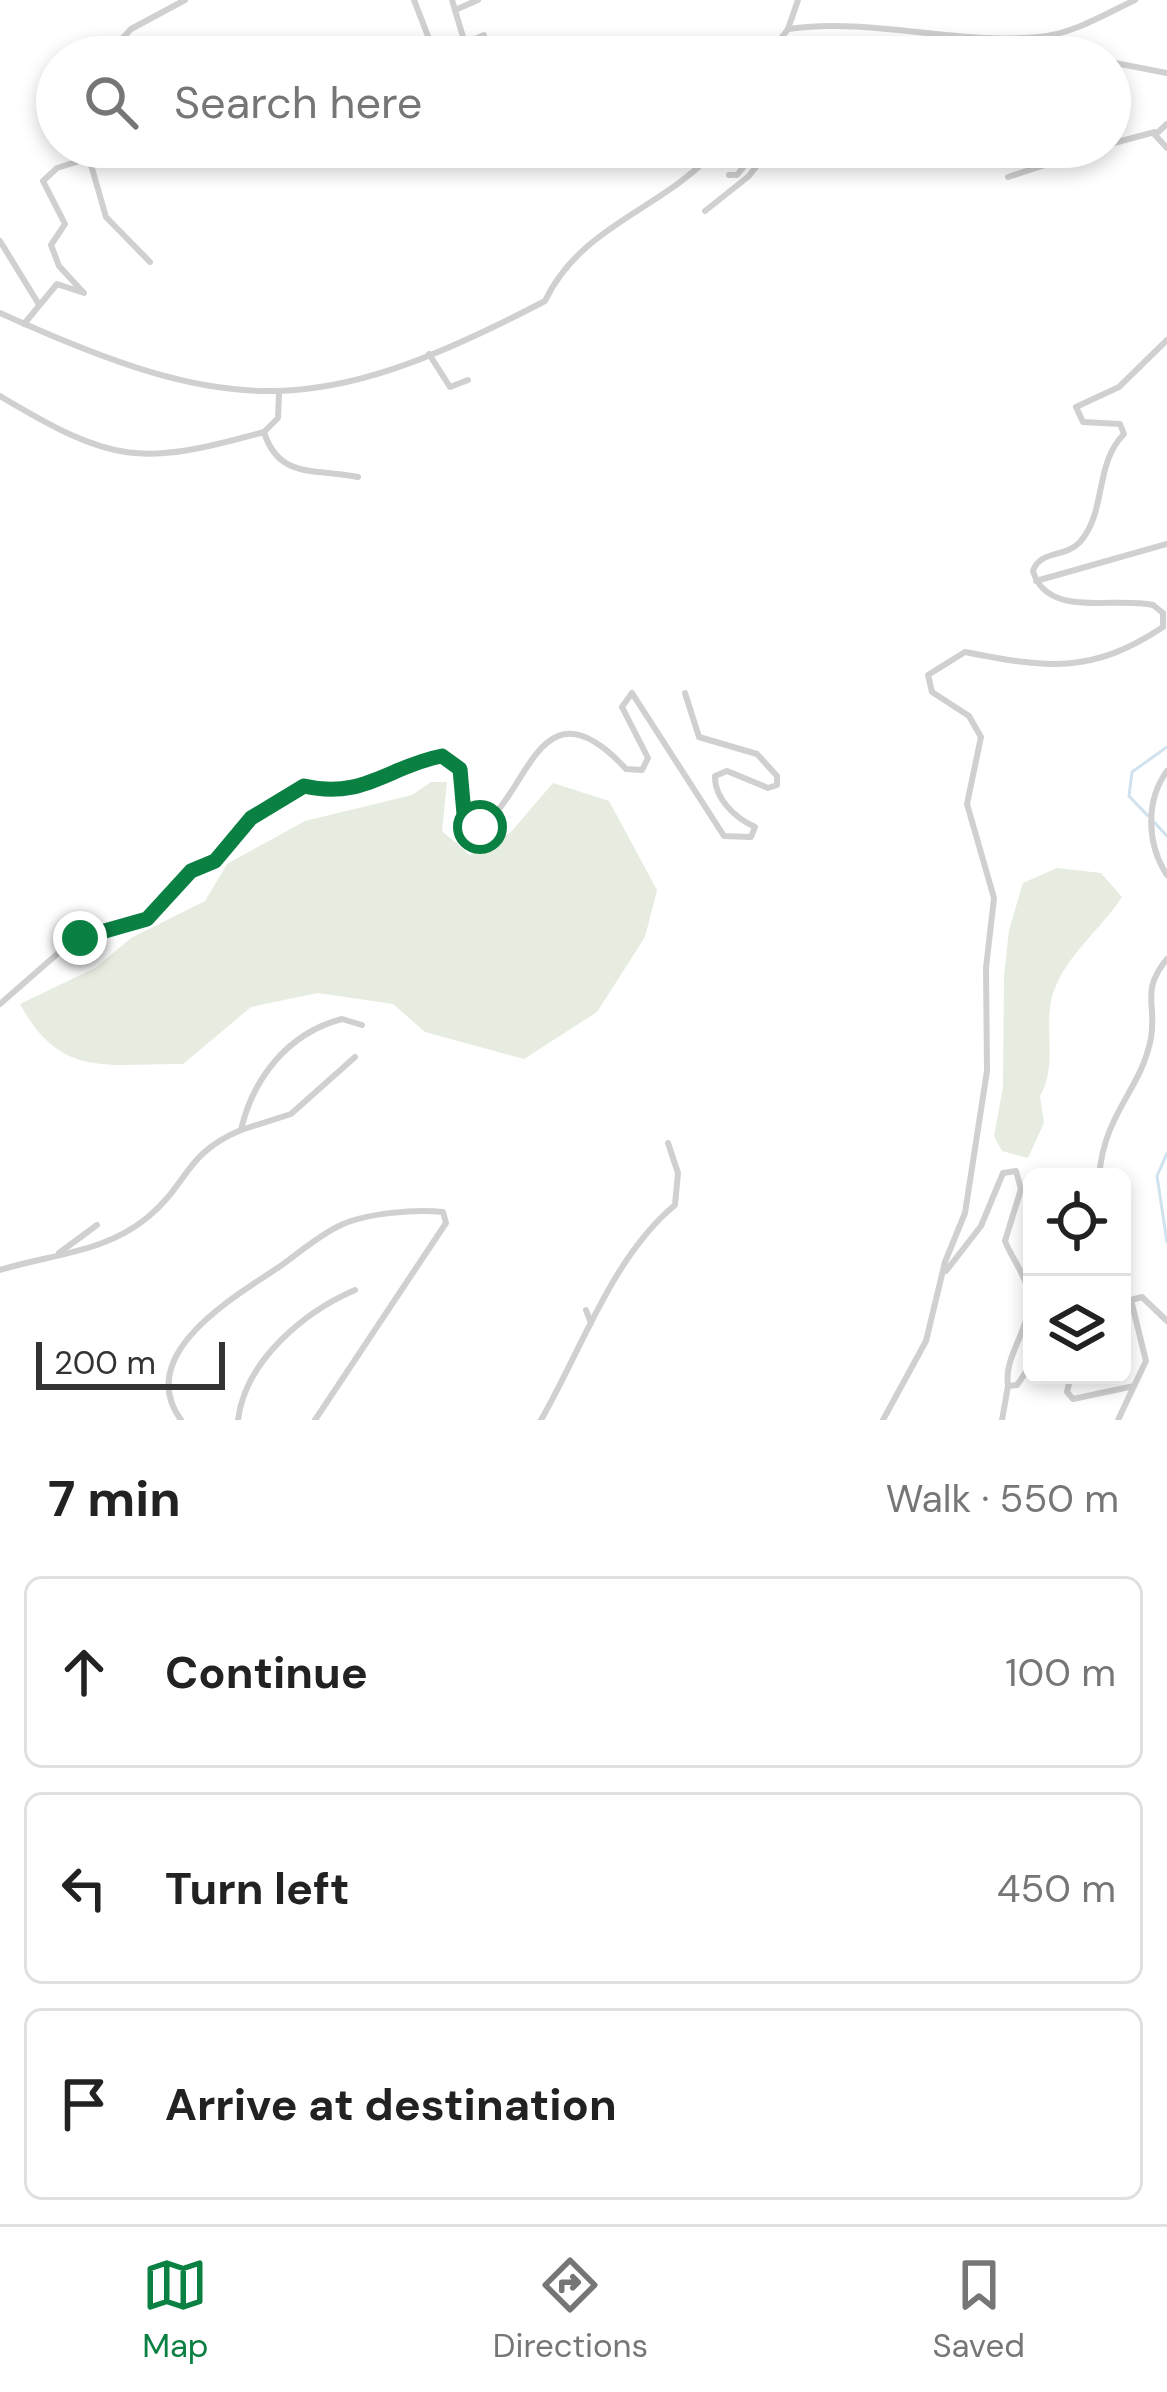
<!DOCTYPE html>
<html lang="en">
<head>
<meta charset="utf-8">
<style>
	:root { --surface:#fff; --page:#f6f6f6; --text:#222; --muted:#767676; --line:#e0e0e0; --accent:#0b8043 }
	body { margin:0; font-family:"DM Sans",sans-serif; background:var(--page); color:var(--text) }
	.controls { position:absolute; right:36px; bottom:36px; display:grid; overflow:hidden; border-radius:18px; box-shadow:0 6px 18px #0003 }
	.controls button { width:108px; height:108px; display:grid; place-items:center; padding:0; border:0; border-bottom:3px solid var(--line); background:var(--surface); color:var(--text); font:60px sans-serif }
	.scale { position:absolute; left:36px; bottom:30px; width:189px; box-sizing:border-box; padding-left:12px; border:6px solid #333; border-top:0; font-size:33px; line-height:42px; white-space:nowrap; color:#333; -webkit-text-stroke:9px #fff; paint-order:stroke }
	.stop { position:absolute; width:36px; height:36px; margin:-27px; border:9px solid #0b8043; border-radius:50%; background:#fff }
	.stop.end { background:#0b8043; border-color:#fff; box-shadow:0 3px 12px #0008 }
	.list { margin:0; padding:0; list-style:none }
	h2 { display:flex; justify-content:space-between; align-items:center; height:156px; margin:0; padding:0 48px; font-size:51px }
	h2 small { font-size:39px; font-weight:400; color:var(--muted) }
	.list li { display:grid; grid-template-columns:78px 1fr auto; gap:36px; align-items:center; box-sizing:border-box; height:192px; margin:0 24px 24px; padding:0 24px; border:3px solid var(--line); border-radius:18px }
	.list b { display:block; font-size:45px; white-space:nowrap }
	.list em { font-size:39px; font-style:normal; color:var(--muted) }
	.icon { flex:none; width:66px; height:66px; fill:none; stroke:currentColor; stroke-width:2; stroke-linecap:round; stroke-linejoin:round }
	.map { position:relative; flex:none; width:1167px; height:1420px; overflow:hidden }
	.search { position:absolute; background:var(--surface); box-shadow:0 6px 18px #0003; left:36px; right:36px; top:36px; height:132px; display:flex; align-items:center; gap:30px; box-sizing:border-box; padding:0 42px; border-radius:66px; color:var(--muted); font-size:45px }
	.sheet { height:804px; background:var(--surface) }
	nav { display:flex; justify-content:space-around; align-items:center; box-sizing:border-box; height:168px; border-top:3px solid var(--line); background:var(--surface); font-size:33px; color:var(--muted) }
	nav a { display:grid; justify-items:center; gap:6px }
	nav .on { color:var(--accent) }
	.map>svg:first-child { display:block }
</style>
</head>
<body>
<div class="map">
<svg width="1167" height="1420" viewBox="0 0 1167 1420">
	<rect width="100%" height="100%" fill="#fff"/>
	<g fill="#e6ecdf">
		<path d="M431 782H447L442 831 470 855 511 832 553 783 609 801 657 890 645 937 597 1012 524 1059 425 1032 393 1004 318 993 251 1007 183 1064C108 1063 61 1080 20 1004L95 968 131 938 205 901 227 864 305 821 412 795Z"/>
		<path d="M1057 868 1101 873 1122 897C1100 931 1060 960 1051 1001 1045 1032 1057 1067 1040 1096L1044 1123 1028 1158 1002 1151 994 1136 1003 1087 1004 976 1009 930 1023 883Z"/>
	</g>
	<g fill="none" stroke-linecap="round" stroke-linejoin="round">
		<g stroke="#cfe2ee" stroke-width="3">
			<path d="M1148 816 1129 796 1132 772 1167 747"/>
			<path d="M1154 822 1167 836"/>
			<path d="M1167 1153 1157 1176 1167 1242"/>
		</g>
		<g stroke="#d0d0d0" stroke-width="6">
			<path d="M414 0 436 57"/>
			<path d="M452 0 469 57"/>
			<path d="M455 10 478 0"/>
			<path d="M788 29 798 0"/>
			<path d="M1052 35 1094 57"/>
			<path d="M465 43 484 35"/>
			<path d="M466 48 478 44"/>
			<path d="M105 57 131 29 185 0"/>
			<path d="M767 57 788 29C871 17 955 45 1039 37 1073 34 1105 14 1135 0"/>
			<path d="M1110 62 1167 73"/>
			<path d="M1167 124 1155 135 1167 148"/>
			<path d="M1110 144 1155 132"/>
			<path d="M89 158 106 217 150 262"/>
			<path d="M729 175H737L759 147"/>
			<path d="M1008 177 1100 147"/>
			<path d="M705 211 749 176 771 147"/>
			<path d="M0 241 38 303"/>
			<path d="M0 313C232 418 317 420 545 301 582 223 666 209 718 147"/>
			<path d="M24 324 57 284 84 293 59 266 51 245 65 224 43 181 57 168 89 158V147"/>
			<path d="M429 354 450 387 468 380"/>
			<path d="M0 396C112 463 139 467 264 432L278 418 279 393"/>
			<path d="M264 432C279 480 316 468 358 477"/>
			<path d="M1036 581 1167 544"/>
			<path d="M1167 771C1145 801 1147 845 1167 875"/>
			<path d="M0 1004 72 941 147 919 191 871 215 861 251 818 304 786C363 800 388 766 442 756L460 769 463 818 471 828C527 818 532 667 626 769L642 770 648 758 622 707 632 693 724 836 751 837 755 827C735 818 714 798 715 776L727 771 768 788 777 785V776L757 754 699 737 685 693"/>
			<path d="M241 1130 291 1114 355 1057"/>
			<path d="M1099 1177C1104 1112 1141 1091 1151 1038 1157 1003 1140 992 1167 959"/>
			<path d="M59 1253 97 1225"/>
			<path d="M0 1270C51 1254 105 1253 148 1217 189 1183 184 1154 241 1130 253 1078 288 1033 342 1019L362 1025"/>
			<path d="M946 1271 981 1226 1003 1173 1016 1171 1021 1189 1005 1241C1012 1259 1026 1275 1029 1294 1033 1327 1003 1355 1008 1386L1017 1385 1032 1363"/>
			<path d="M586 1310 591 1323"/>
			<path d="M1071 1375 1067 1392 1073 1399 1134 1386 1146 1361 1131 1300 1142 1297 1167 1321"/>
			<path d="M181 1420C133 1354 236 1296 279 1267 299 1253 319 1235 341 1225 367 1213 416 1209 443 1212L446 1223 315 1420"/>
			<path d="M238 1420C245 1361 304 1312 355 1290"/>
			<path d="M541 1420C581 1351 612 1257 675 1205L678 1173 668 1143"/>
			<path d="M883 1420 926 1341 945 1262 965 1213 987 1071 986 968 994 898 967 804 981 737 969 716 932 692 928 675 965 652C1046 668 1091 675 1163 627V613L1153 605C1114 596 1047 619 1033 571 1040 550 1065 558 1080 542 1107 511 1094 464 1124 434L1120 424 1083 422 1076 407 1119 387 1167 340"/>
			<path d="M1002 1420 1008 1386"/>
			<path d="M1118 1420 1134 1386"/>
		</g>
	</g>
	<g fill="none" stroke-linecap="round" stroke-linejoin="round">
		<path stroke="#0b8043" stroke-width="15" d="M80 938 147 919 191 871 215 861 251 818 304 786C363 800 389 766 442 756L460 769 465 825 480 827"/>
	</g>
</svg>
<div class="controls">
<button><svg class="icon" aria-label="locate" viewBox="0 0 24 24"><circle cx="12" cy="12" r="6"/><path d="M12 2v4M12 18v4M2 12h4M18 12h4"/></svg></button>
<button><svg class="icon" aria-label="layers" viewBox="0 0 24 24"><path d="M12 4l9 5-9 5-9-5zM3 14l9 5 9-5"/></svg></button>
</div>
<div class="scale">200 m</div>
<div class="stop" style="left:480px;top:827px"></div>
<div class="stop end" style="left:80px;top:938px"></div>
<div class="search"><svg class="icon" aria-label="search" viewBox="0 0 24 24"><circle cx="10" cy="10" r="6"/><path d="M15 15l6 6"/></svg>Search here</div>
</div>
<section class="sheet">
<h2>7 min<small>Walk · 550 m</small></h2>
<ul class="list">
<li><svg class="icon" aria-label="ahead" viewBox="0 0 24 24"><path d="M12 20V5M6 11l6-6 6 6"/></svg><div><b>Continue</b></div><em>100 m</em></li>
<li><svg class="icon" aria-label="left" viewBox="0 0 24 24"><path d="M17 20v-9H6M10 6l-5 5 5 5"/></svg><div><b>Turn left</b></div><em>450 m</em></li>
<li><svg class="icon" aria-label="arrive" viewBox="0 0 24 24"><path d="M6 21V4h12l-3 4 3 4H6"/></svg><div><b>Arrive at destination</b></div></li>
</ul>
</section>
<nav>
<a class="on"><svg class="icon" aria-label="map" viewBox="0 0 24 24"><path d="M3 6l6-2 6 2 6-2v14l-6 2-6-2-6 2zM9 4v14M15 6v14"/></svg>Map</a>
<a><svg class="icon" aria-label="directions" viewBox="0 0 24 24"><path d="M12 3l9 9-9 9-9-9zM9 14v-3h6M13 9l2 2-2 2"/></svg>Directions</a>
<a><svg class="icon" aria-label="saved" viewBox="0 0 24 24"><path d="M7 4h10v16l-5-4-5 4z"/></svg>Saved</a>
</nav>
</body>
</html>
